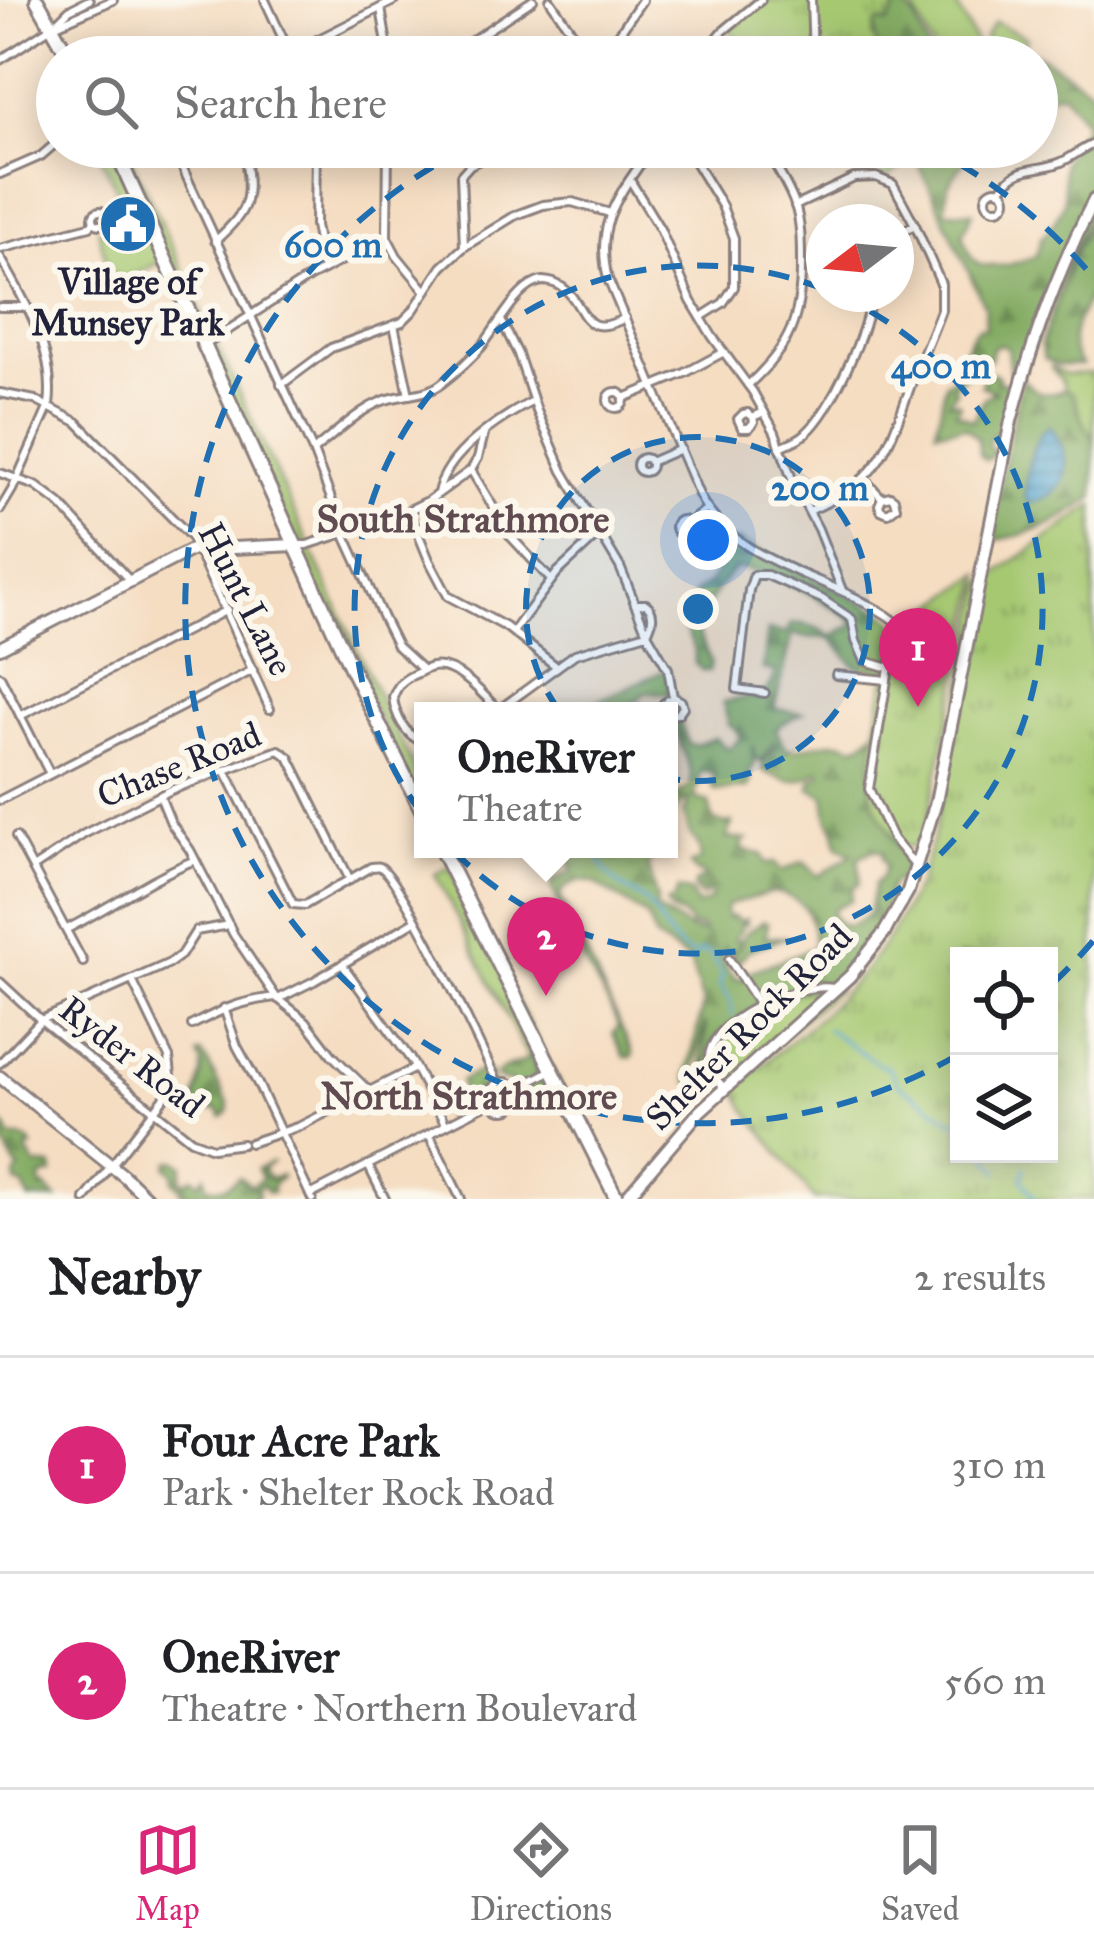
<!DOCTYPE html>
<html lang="en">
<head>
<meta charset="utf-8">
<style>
	:root { --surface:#fff; --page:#f6f6f6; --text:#202124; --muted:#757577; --line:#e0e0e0; --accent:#db2777 }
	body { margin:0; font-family:"IM FELL Great Primer",serif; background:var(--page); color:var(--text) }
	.controls { position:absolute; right:36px; bottom:36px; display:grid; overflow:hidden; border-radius:0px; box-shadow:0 6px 30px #0003 }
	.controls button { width:108px; height:108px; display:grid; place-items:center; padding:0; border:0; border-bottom:3px solid var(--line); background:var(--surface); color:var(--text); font:60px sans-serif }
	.compass { position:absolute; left:806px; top:204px; width:108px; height:108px; border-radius:50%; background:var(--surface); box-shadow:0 6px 30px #0003; rotate:254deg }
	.you { position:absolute; left:708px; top:540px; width:42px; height:42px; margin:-30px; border:9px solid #fff; border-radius:50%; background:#1a73e8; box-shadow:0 0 0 18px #1a73e833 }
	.badge { display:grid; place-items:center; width:78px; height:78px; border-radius:50%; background:var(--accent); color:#fff; font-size:39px; font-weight:700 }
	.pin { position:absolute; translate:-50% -99px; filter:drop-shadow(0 3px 6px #0008) }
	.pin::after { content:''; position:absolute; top:63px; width:42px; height:36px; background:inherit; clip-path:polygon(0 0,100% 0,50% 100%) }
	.popup { position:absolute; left:414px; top:702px; width:264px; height:156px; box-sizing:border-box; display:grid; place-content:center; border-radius:0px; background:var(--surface); filter:drop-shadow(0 3px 9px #0005); font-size:39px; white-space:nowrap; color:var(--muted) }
	.popup b { font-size:45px; color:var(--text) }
	.popup::after { content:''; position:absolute; left:50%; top:100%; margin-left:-24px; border:24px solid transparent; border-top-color:var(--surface) }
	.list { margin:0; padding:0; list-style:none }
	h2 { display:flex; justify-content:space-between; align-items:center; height:156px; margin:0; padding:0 48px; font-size:51px }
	h2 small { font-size:39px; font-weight:400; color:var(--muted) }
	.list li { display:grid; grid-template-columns:78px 1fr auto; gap:36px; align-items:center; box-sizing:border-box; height:216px; padding:0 48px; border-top:3px solid var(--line) }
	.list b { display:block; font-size:45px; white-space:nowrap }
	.list p { margin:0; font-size:39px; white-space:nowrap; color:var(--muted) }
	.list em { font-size:39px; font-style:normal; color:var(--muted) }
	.icon { flex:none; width:66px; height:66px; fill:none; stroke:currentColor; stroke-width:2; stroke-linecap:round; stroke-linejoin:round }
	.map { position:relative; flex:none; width:1094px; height:1199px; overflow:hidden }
	.search { position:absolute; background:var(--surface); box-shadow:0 6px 30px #0003; left:36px; right:36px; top:36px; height:132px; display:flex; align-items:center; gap:30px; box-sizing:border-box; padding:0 42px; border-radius:66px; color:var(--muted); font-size:45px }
	.sheet { height:588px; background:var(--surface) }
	nav { display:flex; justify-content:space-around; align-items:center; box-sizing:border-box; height:168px; border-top:3px solid var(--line); background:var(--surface); font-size:33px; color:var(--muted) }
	nav a { display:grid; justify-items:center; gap:6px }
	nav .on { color:var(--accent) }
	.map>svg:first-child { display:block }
</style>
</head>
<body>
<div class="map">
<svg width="1094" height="1199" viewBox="0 0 1094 1199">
	<defs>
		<pattern id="forest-firs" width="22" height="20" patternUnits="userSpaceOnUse" patternTransform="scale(3)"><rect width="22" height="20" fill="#84ac63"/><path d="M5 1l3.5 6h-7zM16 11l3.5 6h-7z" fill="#6c8c53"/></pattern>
		<pattern id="park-tufts" width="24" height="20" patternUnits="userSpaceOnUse" patternTransform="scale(3)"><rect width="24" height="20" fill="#a6c871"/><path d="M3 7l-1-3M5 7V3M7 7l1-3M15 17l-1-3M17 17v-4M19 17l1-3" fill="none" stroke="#87a25e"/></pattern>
		<pattern id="water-rules" width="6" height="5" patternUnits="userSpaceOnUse" patternTransform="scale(3)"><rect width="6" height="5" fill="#55a4cf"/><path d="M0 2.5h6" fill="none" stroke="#4685a9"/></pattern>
	</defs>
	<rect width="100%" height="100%" fill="#fbf7ec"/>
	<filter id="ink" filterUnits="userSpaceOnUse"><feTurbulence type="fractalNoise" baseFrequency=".00833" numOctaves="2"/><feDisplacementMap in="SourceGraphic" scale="24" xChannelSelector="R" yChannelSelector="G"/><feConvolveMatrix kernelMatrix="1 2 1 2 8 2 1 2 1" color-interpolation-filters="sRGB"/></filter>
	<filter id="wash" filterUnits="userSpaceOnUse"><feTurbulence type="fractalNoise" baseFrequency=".004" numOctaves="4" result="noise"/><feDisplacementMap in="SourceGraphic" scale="48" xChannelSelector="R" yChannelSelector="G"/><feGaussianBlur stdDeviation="2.7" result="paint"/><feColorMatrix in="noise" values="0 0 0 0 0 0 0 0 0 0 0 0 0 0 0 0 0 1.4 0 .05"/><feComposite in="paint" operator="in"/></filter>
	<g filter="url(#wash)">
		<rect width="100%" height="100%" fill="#f5ddc2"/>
		<g fill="#a6c871" stroke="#647556" stroke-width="3">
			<path d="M909 0H954L983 57H938Z"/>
			<path d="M995 22 1027 38 1015 57H990L985 37Z"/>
			<path d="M96 147H126L383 706 422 784 412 789 165 260 125 279 109 272 98 229 105 228C112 221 111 212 119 205L116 188Z"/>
			<path d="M450 867 567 1099 552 1107C548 1098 544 1084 532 1082L537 1071 534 1061 528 1058 435 874Z"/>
		</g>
		<g fill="url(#forest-firs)" stroke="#53674f" stroke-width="3" fill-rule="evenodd">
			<path d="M900 0 914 16 932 57H875V25L879 22 888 24Z"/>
			<path d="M1031 54 1039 55 1094 91V200L1024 369 1020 360 1010 372 1007 347 999 344 992 348 990 359 981 362 953 386 956 390 949 402H958L960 406 956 412 973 420 984 398 995 391 981 386 984 376 994 373 999 377 997 383 1004 382 1010 386 1006 391 1012 403 1008 412 1007 424 989 439 988 445 996 453 986 460 980 455 978 439 966 427 936 430 946 382 952 380C961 364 965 339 979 327L985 328V307L911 147H974L948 185 945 211 973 212 962 235 971 257 979 265 1006 266 1036 256 1041 238 1050 229 1064 204 1063 161 1085 123 1063 93H1055L1037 102V57H1028Z"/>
			<path d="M1094 213C1094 234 1094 262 1094 283 1087 311 1056 338 1082 365H1057L1044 358 1041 345 1075 252Z"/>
			<path d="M1022 379C1035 392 1045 399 1064 389L1073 394 1081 417 1094 440V498C1051 525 1039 535 988 541Z"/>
			<path d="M737 540 888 615 899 627 888 673 855 666 831 638 802 637 793 633 774 709 803 713 780 725 776 730 783 745 790 750C811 747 836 736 855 746L862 743 879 728 872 799 905 860 908 871 890 886 880 924 850 976 709 1059 705 1070C698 1056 708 1037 705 1023L695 1065 697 1082 693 1085 689 1083 687 1076 703 1004 690 961 656 939 646 916 593 882 580 881 564 888 560 897 633 1053 632 1057H625L613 1034 619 1026 608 1003 585 964 551 886 554 880 572 872 567 849H662L647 865 657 900 656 910 692 930 704 933 702 928 692 926 683 916 672 912 666 903 674 900 678 889 691 893 697 906 707 902 712 895 709 892 701 897 694 888 696 882 703 879V873H697L690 865 701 859 699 846 690 835 684 813 690 799 681 804 669 817V795H678L691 785C693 762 676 743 674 720L679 719 688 744 696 745 715 738 728 749 741 738 737 730 729 725 723 702 765 694 773 681 775 671 763 669 768 631 786 633 792 624C804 622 822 629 831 637L846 628H852V619C817 597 777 572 736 568 724 577 701 613 695 628L711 662 709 671 702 670 695 663V649L684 627 687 605 697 591 709 583ZM775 743 777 747 763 762V771C788 782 796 787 820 770L821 775 812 780 810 788 825 796 828 818 835 831 838 847 852 854 819 876 803 862 782 871 775 863 766 864 762 854 744 851 742 843 747 840 727 838 732 823 726 824 713 821 709 803 696 799 695 791 700 785 699 775 703 771 716 775 712 785 715 791 748 788 751 780 749 772 754 766 752 745 755 759 760 762ZM873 850 883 852 882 859 886 866 881 878 875 883 869 913C856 926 840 934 832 912L836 907 851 900 852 888 859 884C861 873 859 867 858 858ZM773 892C804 897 816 918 813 948L749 972 738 980 729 971 721 956 724 947 729 954 735 950 732 959 736 964 749 950 787 937H765L768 924 764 921 744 934 739 949 741 940 736 941 735 937 741 930 740 924 747 925 746 919 740 921 733 916 727 918 725 912 728 905Z"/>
			<path d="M668 669 670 695C648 690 642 689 631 711H576Z"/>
			<path d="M201 1053 206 1059 229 1105 228 1112 222 1117 218 1110H202L196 1099 202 1073V1063L198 1055Z"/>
			<path d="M528 1058H533C537 1068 538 1072 532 1081L546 1084 550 1099 545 1103 529 1100 520 1111 516 1106 524 1085 500 1080 496 1074C507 1063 518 1066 528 1058Z"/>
			<path d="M481 1071 489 1072 492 1081 487 1100C483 1103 479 1103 475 1104 464 1106 458 1119 446 1121V1113L465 1101 460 1081Z"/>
			<path d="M0 1121 8 1130 10 1138C20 1138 28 1136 32 1147H28L27 1150 35 1165 52 1167 53 1174 43 1176 40 1183 57 1199H29L24 1186 16 1183 15 1176 19 1170C9 1156 0 1138 0 1121Z"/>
			<path d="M175 1160 183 1165 181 1179 184 1182 194 1177 199 1183 205 1175 207 1186C224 1189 225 1189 239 1177L252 1186 262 1179 257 1169 273 1162 262 1168 268 1179 283 1175 273 1184 272 1193 267 1192 264 1185 256 1190 259 1194 255 1199H209L208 1194 198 1192 189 1197 183 1195 180 1187 173 1181 174 1174 167 1167 169 1161Z"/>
		</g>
		<g fill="url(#park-tufts)" stroke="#647556" stroke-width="3" fill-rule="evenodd">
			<path d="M761 0H903V1H900L888 23 879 22 875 25 873 37 878 45 873 51 875 57H747L728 27Z"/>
			<path d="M866 147H911L916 157 885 179 882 178Z"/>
			<path d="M1050 366 1065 374 1094 373V440L1081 417 1073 394 1064 389 1062 381Z"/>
			<path d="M1094 505V1199H814L745 1108 736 1087 820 1017 865 970 892 932 919 882 935 832 983 583ZM959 956H1049V1154H959Z"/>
			<path d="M981 574 923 840C914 846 909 849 899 844 890 829 875 812 872 795 866 770 886 659 899 637 909 621 963 586 981 574Z"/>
			<path d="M810 989H838L724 1088C720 1083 715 1079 712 1073 693 1024 778 999 810 989Z"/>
		</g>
		<path fill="url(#water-rules)" stroke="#3c6385" stroke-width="3" d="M1049 426C1073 456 1075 494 1029 503L1025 496C1027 473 1031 439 1049 426Z"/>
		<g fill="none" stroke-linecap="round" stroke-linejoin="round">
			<g stroke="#55a4cf" stroke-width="3">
				<path d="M596 849C602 870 611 881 630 892 636 896 642 897 646 902 663 920 669 950 697 955L702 951 712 955 723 976 719 985 730 1000 732 1015"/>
				<path d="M827 1029 877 1063 889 1068 898 1084 959 1125"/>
				<path d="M986 1154 999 1172"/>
				<path d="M1025 1168 1022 1179 1036 1199"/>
			</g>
		</g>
	</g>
	<g filter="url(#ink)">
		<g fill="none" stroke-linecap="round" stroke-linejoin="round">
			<g stroke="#8c807e" stroke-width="12">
				<g id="street">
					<path d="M265 0 290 54"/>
					<path d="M550 0 578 41 601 57"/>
					<path d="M811 0 813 57"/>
					<path d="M381 8 389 57"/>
					<path d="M56 25 113 0"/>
					<path d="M283 57 396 0"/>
					<path d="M432 57 437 52 447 57 453 53 533 0"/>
					<path d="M603 57 642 0"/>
					<path d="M681 57 692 51 704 53"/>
					<path d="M702 57 722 32 761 0"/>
					<path d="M0 60 53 26 69 10 89 0"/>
					<path d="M57 132 54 139 57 143"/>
					<path d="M173 147 313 451 344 533 384 620 397 646 423 670"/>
					<path d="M316 147 315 225 323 270"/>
					<path d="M388 147 387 237 397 256 425 290"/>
					<path d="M568 147C590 162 615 158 638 147"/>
					<path d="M652 147C622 192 593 221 608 279L700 497C731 555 803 571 858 599 872 607 887 613 898 624L900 635 889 668 869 789 893 839 917 868"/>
					<path d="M686 147 722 206 734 238V287L723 303 701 317"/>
					<path d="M0 174 41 156 56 143"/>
					<path d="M630 180 660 229 691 301 712 336 753 392 775 432 793 482 818 529 842 590"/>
					<circle cx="996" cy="199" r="10"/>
					<path d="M1000 190C1019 165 1030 172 1056 164 1070 160 1080 149 1094 144"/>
					<path d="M795 206 854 178 876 177 893 184 915 225 941 284V310C932 335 921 358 912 382 887 451 882 479 809 511"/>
					<circle cx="100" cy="218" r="7"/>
					<path d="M896 234 915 225"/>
					<path d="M215 241C254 206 250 197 244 147"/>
					<path d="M464 247 461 175 470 165 505 147"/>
					<path d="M0 249 90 226 94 222"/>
					<path d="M0 257C26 303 56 351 49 406L12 490 0 510"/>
					<path d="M0 307H27"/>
					<path d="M501 320 518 354 537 411 563 471 620 567 647 633 668 669 673 697 681 701 683 707 678 714 669 715"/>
					<path d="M394 325 409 395"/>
					<path d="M205 345 310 277 387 237"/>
					<path d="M281 385 331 348 402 322 413 311 442 267 464 247 516 215 543 205 572 202 610 213"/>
					<path d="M748 385C790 347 802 317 801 261 801 243 801 223 795 205 788 184 775 166 764 147"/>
					<circle cx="616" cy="400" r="8"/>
					<path d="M0 393 35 400 77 422 192 538 270 709"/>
					<path d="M624 398 685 373 724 352"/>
					<path d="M753 417 754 422 749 428H742L738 419 743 414 748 413 753 417 764 412"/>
					<path d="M780 447C789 443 799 440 806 433 832 410 869 328 871 294"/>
					<path d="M313 451C334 435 356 412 380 402 400 393 424 397 441 384 455 373 471 359 482 346 496 329 515 291 536 283 542 280 547 281 554 283 589 296 575 344 625 318"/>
					<circle cx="644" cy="465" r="7"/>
					<path d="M650 462 680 449"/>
					<path d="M471 470 511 537 551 580"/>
					<path d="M0 473 36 486 60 504 130 581"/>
					<path d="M864 479 882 498 890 496 894 499 896 507 888 513 881 510 879 505 882 498"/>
					<path d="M438 493C446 453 499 419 533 401"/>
					<path d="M409 511 429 560 448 596 506 627 557 667"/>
					<circle cx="682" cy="527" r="7"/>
					<path d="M688 523 707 509"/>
					<path d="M296 545H307L397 516 428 501 471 470 478 458 484 434"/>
					<path d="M513 632 557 573 600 533"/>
					<path d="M836 675 887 680"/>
					<path d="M0 676 50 774"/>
					<path d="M765 693 737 689 749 590 754 575H767L822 599 852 619 856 641 865 661 889 668"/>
					<path d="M497 711 575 654 647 633C652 623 656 612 646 604H635"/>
					<path d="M665 711 664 703 673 697"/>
					<path d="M20 716 227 610"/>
					<path d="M423 742C405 736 395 715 393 697 398 685 401 681 413 675 416 674 429 667 432 667 456 662 484 695 498 710"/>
					<path d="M226 772 293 904 305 905 371 867C374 867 378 866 380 867 400 875 484 1054 498 1083"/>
					<path d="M160 796 171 823 190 850 234 935 276 997 306 1021 332 1055 369 1091"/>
					<path d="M0 800 253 670"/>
					<path d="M16 837 83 962"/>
					<path d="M33 868 84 834 171 790 279 750 289 757 350 880"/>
					<path d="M67 929C111 907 150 878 195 860"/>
					<path d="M729 959 760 1006"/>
					<path d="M342 964 411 1060 446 1125"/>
					<path d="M0 982 41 1020 191 1140 212 1148 242 1144"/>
					<path d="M278 999 314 981 415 921"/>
					<path d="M224 1008 237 1046 259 1086 312 1199"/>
					<path d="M192 1025C223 1009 241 1001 276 997"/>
					<path d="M0 1063 41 1020 170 963 181 955 196 931 229 925"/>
					<circle cx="504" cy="1096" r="14"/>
					<path d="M724 1088C718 1081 710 1073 709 1063 704 1019 799 982 833 988"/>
					<path d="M516 1089 550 1071"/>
					<path d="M429 1134 461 1199"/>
					<path d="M250 1143 300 1126 415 1068"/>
					<path d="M368 1165 385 1199"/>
					<path d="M310 1195 491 1102"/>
					<path d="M85 1199 164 1098 171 1075 169 1057 132 980"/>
				</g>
			</g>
			<g stroke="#8c807e" stroke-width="16">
				<g id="secondary">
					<path d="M0 648 191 550 296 545"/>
					<path d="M0 1077 124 1176 148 1199"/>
					<path d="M625 1199 700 1111 850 976 884 933 908 891 936 802 1011 421C1031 344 1057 271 1094 200"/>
				</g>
			</g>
			<g stroke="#8c807e" stroke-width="18">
				<g id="primary">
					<path d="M37 0 69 57"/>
					<path d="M114 147 352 670 423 812"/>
					<path d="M441 849 617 1199"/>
				</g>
			</g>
			<use href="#street" stroke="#fff" stroke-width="6"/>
			<use href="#secondary" stroke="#fff" stroke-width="10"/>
			<use href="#primary" stroke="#fff" stroke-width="12"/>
		</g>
	</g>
	<circle cx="698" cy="609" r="172" fill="#1f6fb2" fill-opacity=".12"/>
	<g fill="none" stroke="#1f6fb2" stroke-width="6" stroke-dasharray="21 15">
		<circle cx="698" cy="609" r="172"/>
		<path d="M838 295A344 344 0 1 1 821 288"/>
		<path d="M1093 941A516 516 0 0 1 1050 986M956 1056A516 516 0 1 1 468 147M928 147A516 516 0 0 1 1093 277"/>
	</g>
	<defs>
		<g id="civic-disc" transform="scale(3)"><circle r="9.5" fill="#1f6fb2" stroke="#fbf7ec"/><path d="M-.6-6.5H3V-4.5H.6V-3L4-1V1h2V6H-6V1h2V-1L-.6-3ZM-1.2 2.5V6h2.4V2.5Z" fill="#fff"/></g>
	</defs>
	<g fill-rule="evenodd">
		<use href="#civic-disc" x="128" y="224"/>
	</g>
	<g text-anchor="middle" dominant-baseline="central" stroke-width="12" stroke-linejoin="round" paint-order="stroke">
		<g font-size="36" font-weight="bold" fill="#22223b" stroke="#fbf7ec">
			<text x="128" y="282">Village of<tspan x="128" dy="41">Munsey Park</tspan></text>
		</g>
		<g font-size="36" fill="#22223b" stroke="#fbf7ec">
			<text transform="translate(246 599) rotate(63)">Hunt Lane</text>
			<text transform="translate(179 765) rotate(-22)">Chase Road</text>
			<text transform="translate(749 1027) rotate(-45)">Shelter Rock Road</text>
			<text transform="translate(132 1057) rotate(38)">Ryder Road</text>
		</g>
		<g font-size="39" font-weight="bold" fill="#604b51" stroke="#fbf7ec">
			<text x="463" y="519">South Strathmore</text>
			<text x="469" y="1096">North Strathmore</text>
		</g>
	</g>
	<circle cx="698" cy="609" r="18" fill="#1f6fb2" stroke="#fbf7ec" stroke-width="6"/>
	<g font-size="36" text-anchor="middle" font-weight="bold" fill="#1f6fb2" stroke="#fbf7ec" stroke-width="12" stroke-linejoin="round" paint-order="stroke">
		<text x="333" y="257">600 m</text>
		<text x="941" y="378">400 m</text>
		<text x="820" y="500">200 m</text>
	</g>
</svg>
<div class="controls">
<button><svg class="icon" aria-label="locate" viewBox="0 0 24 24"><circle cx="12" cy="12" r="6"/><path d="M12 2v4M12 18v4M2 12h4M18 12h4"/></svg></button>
<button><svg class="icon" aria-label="layers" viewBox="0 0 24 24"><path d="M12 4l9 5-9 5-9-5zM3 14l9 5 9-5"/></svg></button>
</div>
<svg class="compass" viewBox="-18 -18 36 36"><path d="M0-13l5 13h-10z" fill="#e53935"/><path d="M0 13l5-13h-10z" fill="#757577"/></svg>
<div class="you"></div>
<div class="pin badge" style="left:918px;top:707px">1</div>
<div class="pin badge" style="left:546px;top:996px">2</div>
<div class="popup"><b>OneRiver</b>Theatre</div>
<div class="search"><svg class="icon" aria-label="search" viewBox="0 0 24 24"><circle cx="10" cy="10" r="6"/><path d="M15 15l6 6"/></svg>Search here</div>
</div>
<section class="sheet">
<h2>Nearby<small>2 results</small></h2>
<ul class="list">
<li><span class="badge">1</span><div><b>Four Acre Park</b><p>Park · Shelter Rock Road</p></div><em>310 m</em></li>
<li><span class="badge">2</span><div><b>OneRiver</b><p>Theatre · Northern Boulevard</p></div><em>560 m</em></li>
</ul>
</section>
<nav>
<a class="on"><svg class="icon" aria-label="map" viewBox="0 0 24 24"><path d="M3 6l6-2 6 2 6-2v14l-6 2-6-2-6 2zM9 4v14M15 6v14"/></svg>Map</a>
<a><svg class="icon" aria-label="directions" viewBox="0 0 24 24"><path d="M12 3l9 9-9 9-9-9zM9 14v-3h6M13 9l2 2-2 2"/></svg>Directions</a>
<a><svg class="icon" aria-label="saved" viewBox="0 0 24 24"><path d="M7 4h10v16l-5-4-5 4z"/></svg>Saved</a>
</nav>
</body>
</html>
